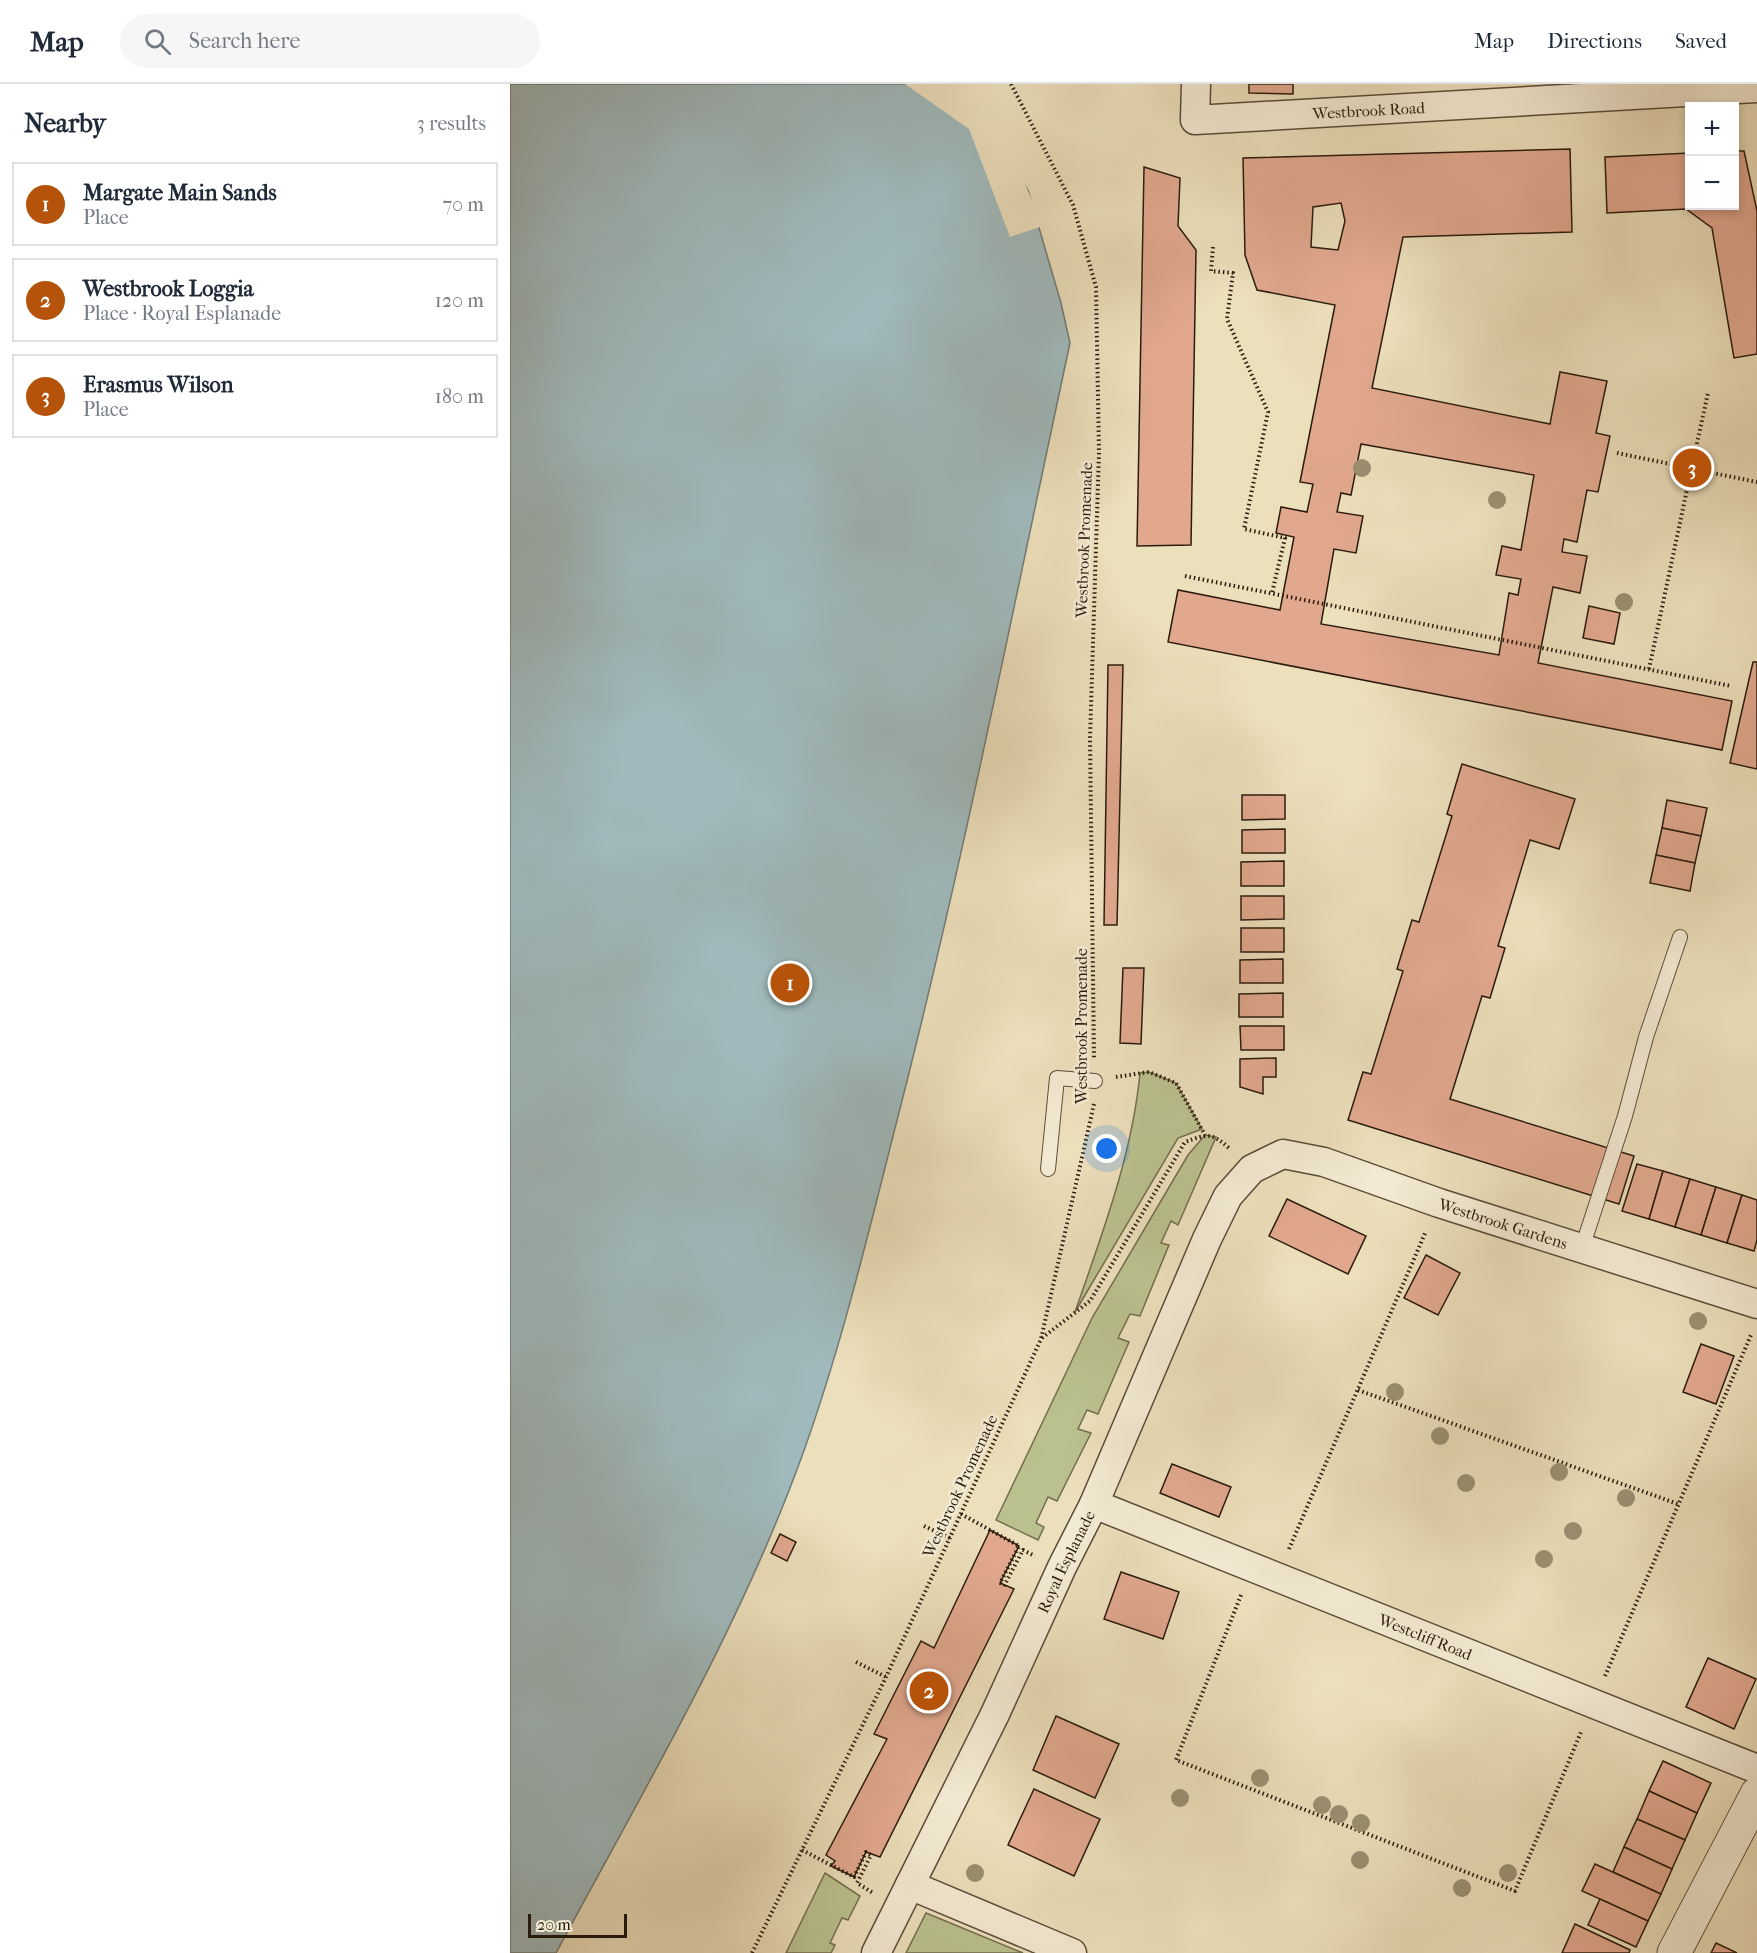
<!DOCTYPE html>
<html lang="en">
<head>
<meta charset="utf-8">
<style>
	:root { --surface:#fff; --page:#f6f6f7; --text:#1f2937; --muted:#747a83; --line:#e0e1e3; --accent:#b45309 }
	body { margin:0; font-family:"IM FELL French Canon",serif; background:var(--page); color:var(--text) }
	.controls { position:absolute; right:18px; top:18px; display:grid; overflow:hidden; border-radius:0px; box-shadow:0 3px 9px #0003 }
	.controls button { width:54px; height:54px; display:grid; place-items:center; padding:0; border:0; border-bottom:2px solid var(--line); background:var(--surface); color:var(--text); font:30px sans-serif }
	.scale { position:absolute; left:18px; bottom:15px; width:99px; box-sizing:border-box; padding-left:6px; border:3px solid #2b1b0d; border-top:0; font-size:16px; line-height:21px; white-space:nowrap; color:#2b1b0d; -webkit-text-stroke:4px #f3ead3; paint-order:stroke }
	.you { position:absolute; left:597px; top:1065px; width:21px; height:21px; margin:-15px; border:4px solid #fff; border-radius:50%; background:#1a73e8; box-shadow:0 0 0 9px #1a73e833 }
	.badge { display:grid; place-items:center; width:39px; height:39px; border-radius:50%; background:var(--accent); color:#fff; font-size:20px; font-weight:700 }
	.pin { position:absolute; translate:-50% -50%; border:3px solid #fff; box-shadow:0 2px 6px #0006 }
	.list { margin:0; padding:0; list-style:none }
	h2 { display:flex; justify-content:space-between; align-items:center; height:78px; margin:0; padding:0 24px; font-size:26px }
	h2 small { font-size:20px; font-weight:400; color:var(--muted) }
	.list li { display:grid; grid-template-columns:39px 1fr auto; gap:18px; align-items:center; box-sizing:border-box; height:84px; margin:0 12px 12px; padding:0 12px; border:2px solid var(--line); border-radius:0px }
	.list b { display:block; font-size:22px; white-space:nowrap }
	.list p { margin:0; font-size:20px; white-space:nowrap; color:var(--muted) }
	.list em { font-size:20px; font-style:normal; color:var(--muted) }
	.icon { flex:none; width:33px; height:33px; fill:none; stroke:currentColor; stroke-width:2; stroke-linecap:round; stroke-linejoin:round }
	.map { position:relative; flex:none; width:1247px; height:1869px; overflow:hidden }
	header { display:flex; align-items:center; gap:36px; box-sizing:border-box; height:84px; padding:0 30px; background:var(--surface); border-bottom:2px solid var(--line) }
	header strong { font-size:28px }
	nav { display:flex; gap:33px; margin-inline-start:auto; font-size:21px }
	.search { width:420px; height:54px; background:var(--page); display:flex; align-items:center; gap:15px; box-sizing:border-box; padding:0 21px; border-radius:33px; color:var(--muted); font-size:22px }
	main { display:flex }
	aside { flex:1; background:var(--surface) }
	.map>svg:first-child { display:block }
</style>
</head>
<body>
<header>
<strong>Map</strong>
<div class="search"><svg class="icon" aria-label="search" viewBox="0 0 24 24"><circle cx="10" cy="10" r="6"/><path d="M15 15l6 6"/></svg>Search here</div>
<nav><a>Map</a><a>Directions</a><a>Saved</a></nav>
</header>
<main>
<aside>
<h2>Nearby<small>3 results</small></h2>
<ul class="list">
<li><span class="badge">1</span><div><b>Margate Main Sands</b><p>Place</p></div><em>70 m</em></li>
<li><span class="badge">2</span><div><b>Westbrook Loggia</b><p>Place · Royal Esplanade</p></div><em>120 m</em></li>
<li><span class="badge">3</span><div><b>Erasmus Wilson</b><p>Place</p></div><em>180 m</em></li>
</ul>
</aside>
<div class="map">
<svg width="1247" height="1869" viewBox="0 0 1247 1869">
	<rect width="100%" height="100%" fill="#ecdfbb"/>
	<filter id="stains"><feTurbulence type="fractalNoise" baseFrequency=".00333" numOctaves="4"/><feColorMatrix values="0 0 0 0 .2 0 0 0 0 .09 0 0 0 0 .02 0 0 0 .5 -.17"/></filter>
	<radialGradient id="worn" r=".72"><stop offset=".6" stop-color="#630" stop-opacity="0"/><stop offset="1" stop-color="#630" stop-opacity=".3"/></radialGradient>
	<g fill="#bac18e" stroke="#726e4e" stroke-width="1.5">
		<path d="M639 988 666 999 692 1045 668 1054 565 1228C592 1150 622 1072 630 989Z"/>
		<path d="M695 1051 706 1053 668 1141 661 1137 651 1159 659 1161 630 1232 620 1230 608 1254 619 1258 588 1330 577 1326 568 1345 581 1349 547 1417 538 1413 526 1439 534 1443 528 1456 486 1436 582 1234 678 1071Z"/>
		<path d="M315 1789 350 1812 338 1836 332 1834 320 1859 325 1861 321 1869H276Z"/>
		<path d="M416 1829 513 1869H396Z"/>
	</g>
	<path fill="#9fb9bc" stroke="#717a76" stroke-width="1.5" d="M0 0H446L518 106 551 219 560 259C503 524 451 790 383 1052 356 1159 330 1267 292 1372 229 1546 133 1707 46 1869H0Z"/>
	<path fill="#ecdfbb" d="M395 0H450L462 11 494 51 533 142 500 153 459 45Z"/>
	<g fill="#e1a88e" stroke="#2b1b0d" stroke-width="1.5" fill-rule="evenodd">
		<path d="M739 0H783V10L739 9Z"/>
		<path d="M1060 65 1062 148 893 153 862 304 1040 340 1050 288 1097 297 1086 349 1100 352 1088 408 1077 406 1067 458 1054 455 1052 468 1077 472 1070 509 1043 503 1028 579 1222 617 1212 666 658 558 668 506 770 526 784 453 766 449 771 423 797 428 803 400 790 398 825 221 747 206 735 171 733 74ZM831 119 835 137 828 166 801 163 803 123ZM851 360 1024 391 1011 466 992 462 986 491 1011 495 1008 511 999 509 989 571 811 540 824 465 846 469 853 432 827 428 831 409 841 411Z"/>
		<path d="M1224 67H1234L1247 127V270L1224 274 1202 144 1176 125 1097 129 1095 73 1180 69V122H1224Z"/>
		<path d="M634 83 670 94 668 142 686 166 681 461 627 462Z"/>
		<path d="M1079 522 1110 529 1104 560 1073 554Z"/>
		<path d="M1243 578H1247V685L1220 679Z"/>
		<path d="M598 581H613L607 841H594Z"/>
		<path d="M952 680 1065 715 1049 765 1020 756 988 862 995 864 980 914 972 912 940 1015 1124 1072 1109 1120 838 1036 853 988 861 990 893 887 887 885 902 836 909 838 942 732 937 730Z"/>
		<path d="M732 711H775V735L732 736Z"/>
		<path d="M1157 716 1197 724 1191 752 1152 744Z"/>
		<path d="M1152 744 1191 752 1185 779 1146 771Z"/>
		<path d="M775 745V769H732V746Z"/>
		<path d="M1146 771 1185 779 1180 807 1140 799Z"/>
		<path d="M774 777V802H731V778Z"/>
		<path d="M731 812H774V835L731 836Z"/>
		<rect x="731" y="844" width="43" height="24"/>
		<path d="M773 875V899H730V876Z"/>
		<path d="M613 884H634L631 960 610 959Z"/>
		<path d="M773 909V933H729V910Z"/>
		<path d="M730 942H774V966H731Z"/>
		<path d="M766 974V993H753V1010L730 1003V975Z"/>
		<path d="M1127 1080 1153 1087 1139 1135 1112 1127Z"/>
		<path d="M1153 1087 1180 1095 1165 1143 1139 1135Z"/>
		<path d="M1180 1095 1206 1103 1191 1151 1165 1143Z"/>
		<path d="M1206 1103 1232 1111 1217 1159 1191 1151Z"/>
		<path d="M1232 1111 1247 1116V1156L1244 1167 1217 1159Z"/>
		<path d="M777 1115 856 1152 838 1190 759 1152Z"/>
		<path d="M916 1171 950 1189 928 1231 894 1214Z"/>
		<path d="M1191 1260 1224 1272 1206 1320 1173 1308Z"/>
		<path d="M662 1380 721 1403 709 1433 650 1409Z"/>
		<path d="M480 1446 509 1462 490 1499 504 1505 370 1773 356 1768 344 1793 321 1782 325 1777 316 1771 377 1655 364 1650 411 1557 424 1564Z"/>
		<path d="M270 1450 286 1458 277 1477 261 1469Z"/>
		<path d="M611 1488 669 1508 653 1555 594 1535Z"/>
		<path d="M1198 1574 1246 1595 1224 1645 1176 1623Z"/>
		<path d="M546 1632 609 1660 585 1714 523 1686Z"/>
		<path d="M1153 1677 1201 1699 1187 1729 1139 1707Z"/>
		<path d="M524 1705 590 1735 564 1792 498 1761Z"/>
		<path d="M1139 1707 1187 1729 1175 1756 1127 1735Z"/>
		<path d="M1127 1735 1175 1756 1162 1785 1114 1763Z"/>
		<path d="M1114 1763 1162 1785 1151 1810 1103 1788Z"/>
		<path d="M1085 1780 1151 1810 1138 1837 1072 1807Z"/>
		<path d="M1090 1815 1138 1837 1126 1863 1078 1841Z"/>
		<path d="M1065 1840 1120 1866 1119 1869H1052Z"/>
		<path d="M1206 1859 1227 1869H1201Z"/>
	</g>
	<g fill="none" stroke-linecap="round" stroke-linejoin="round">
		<g stroke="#5b4c38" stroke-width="16">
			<g id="service">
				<path d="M538 1085 547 994 585 997"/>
				<path d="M1072 1164 1115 1032 1136 953 1170 853"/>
			</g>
		</g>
		<g stroke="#5b4c38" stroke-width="31">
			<g id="minor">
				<path id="s1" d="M686 0 685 36 1247 4"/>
				<path id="s2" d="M584 1420 1247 1685"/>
				<path d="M400 1801 562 1869"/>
				<path id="s3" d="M366 1869 485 1630 552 1483 584 1420 697 1155 718 1112 742 1085 773 1070 814 1078 929 1119 1247 1220"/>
			</g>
		</g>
		<g stroke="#5b4c38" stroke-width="35">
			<path id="tertiary" d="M1164 1869 1247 1710"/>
		</g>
		<g stroke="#2b1b0d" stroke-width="4" stroke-dasharray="1.5 3" stroke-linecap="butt">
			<path d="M501 0 563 121 586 203 589 368 580 654 584 974"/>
			<path d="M703 163 701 187 723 189 717 235 758 328 734 445 775 454 762 509"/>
			<path d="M1107 369 1170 382"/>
			<circle cx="1181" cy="384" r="12"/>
			<path d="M1184 373 1198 309"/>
			<path d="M1193 387 1247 398"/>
			<path d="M675 492 1221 602"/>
			<path d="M1139 585 1179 396"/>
			<path d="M606 993 639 988 666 999 695 1051"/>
			<path d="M532 1254 580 1217 675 1058C697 1050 701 1048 719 1064"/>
			<path d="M848 1306 1168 1420"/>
			<path d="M451 1430 509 1462 490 1499 494 1502"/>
			<path d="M414 1442 440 1454"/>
			<path d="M779 1465 916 1147"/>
			<path d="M494 1502 513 1466 525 1472"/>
			<path d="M731 1511 666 1676 1005 1807 1071 1648"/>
			<path d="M346 1578 376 1593"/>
			<path d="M1095 1592 1241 1251"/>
			<path d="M292 1766 344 1793 356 1768 361 1771 347 1799 363 1809"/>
			<path d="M242 1869 376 1593 531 1255 584 1020"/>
		</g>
		<use href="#service" stroke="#f3ead3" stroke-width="14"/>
		<use href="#minor" stroke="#f3ead3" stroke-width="28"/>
		<use href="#tertiary" stroke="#f3ead3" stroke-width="33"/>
	</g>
	<g fill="#9a8f71">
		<circle cx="852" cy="384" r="9"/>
		<circle cx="987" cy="416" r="9"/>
		<circle cx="1114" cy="518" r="9"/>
		<circle cx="1188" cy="1237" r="9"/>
		<circle cx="885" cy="1308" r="9"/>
		<circle cx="930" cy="1352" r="9"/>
		<circle cx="1049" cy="1388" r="9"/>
		<circle cx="956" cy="1399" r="9"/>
		<circle cx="1116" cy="1414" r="9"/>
		<circle cx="1063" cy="1447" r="9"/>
		<circle cx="1034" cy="1475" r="9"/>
		<circle cx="750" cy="1694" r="9"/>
		<circle cx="670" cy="1714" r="9"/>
		<circle cx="812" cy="1721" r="9"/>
		<circle cx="829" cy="1730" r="9"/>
		<circle cx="851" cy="1739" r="9"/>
		<circle cx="850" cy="1776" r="9"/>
		<circle cx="465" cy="1789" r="9"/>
		<circle cx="998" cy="1789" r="9"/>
		<circle cx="952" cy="1804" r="9"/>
	</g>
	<g text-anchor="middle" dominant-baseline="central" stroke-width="5" stroke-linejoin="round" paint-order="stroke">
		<g font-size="16" fill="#2b1b0d" stroke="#f3ead3">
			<text stroke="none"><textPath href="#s1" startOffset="210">Westbrook Road</textPath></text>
			<text transform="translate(574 456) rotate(-88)">Westbrook Promenade</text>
			<text transform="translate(571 942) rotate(-90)">Westbrook Promenade</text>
			<text stroke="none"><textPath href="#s3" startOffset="1137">Westbrook Gardens</textPath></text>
			<text transform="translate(450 1402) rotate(-65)">Westbrook Promenade</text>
			<text stroke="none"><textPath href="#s3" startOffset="435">Royal Esplanade</textPath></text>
			<text stroke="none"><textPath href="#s2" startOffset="357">Westcliff Road</textPath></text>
		</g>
	</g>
	<rect width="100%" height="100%" filter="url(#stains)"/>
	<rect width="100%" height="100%" fill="url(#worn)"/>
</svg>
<div class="controls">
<button>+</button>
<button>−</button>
</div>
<div class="scale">20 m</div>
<div class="you"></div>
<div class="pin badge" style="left:280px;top:899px">1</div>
<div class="pin badge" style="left:419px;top:1607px">2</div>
<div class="pin badge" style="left:1182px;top:384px">3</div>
</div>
</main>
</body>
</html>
